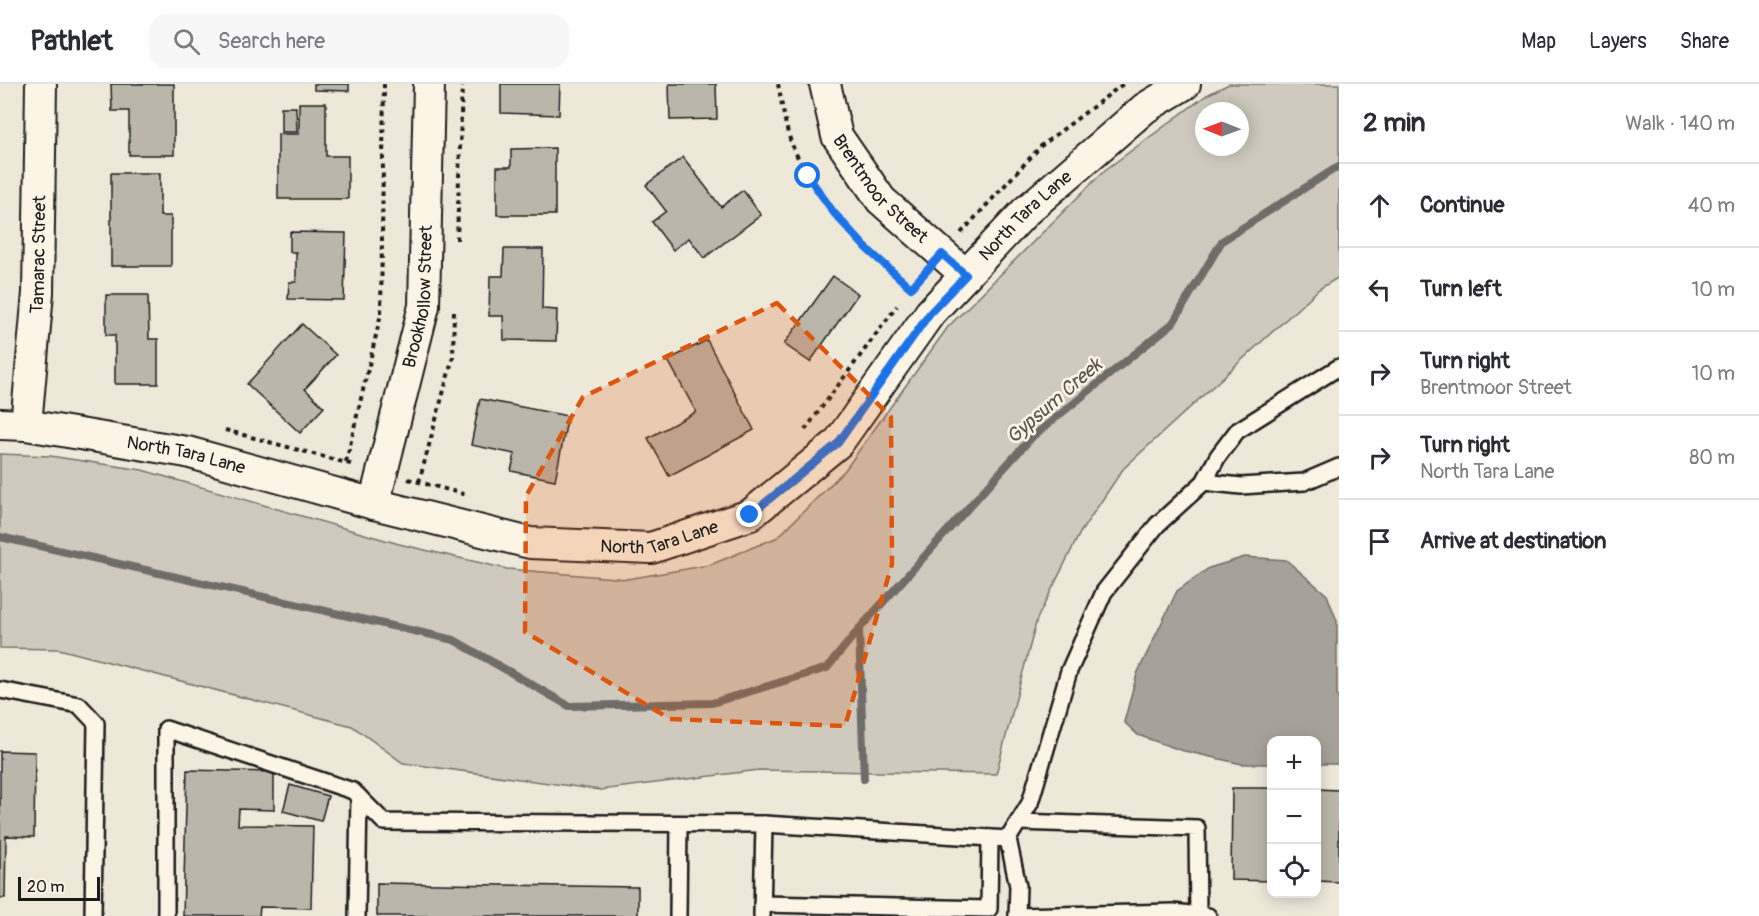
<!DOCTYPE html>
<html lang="en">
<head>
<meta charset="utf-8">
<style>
	:root { --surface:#fff; --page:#f7f7f7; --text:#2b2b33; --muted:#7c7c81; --line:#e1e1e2 }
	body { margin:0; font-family:Pangolin,sans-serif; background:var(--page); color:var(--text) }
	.controls { position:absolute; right:18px; bottom:18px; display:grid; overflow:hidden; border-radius:12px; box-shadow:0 3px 15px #0003 }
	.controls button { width:54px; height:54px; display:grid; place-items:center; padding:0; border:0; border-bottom:2px solid var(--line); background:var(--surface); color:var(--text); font:30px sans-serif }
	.compass { position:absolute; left:1195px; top:18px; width:54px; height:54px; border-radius:50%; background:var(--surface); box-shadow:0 3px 15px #0003; rotate:271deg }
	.scale { position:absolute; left:18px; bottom:15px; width:82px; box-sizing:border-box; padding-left:6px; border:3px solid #1c1c1c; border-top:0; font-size:16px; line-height:21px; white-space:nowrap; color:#1c1c1c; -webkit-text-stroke:4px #fcf5e5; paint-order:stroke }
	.stop { position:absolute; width:18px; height:18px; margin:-14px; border:4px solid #1a73e8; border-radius:50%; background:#fff }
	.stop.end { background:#1a73e8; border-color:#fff; box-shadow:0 2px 6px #0008 }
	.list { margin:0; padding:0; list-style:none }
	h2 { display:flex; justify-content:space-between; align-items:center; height:78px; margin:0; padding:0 24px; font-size:26px }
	h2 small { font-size:20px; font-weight:400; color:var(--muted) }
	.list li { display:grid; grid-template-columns:39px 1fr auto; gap:18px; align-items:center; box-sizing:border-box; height:84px; padding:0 24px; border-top:2px solid var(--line) }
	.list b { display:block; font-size:22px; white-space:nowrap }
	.list p { margin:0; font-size:20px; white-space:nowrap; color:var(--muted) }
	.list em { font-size:20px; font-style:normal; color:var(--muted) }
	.icon { flex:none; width:33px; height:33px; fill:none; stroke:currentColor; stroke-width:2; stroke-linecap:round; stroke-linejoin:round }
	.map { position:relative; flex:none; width:1339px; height:832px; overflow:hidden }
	header { display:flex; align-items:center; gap:36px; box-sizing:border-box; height:84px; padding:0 30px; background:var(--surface); border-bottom:2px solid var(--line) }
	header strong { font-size:28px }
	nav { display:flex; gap:33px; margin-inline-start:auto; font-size:21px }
	.search { width:420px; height:54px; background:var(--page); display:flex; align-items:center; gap:15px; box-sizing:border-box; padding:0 21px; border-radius:18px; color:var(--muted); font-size:22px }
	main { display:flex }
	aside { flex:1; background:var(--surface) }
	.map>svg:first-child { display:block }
</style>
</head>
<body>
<header>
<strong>Pathlet</strong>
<div class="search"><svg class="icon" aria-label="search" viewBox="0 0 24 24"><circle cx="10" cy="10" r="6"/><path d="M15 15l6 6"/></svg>Search here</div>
<nav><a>Map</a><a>Layers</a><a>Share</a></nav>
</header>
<main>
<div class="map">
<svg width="1339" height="832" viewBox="0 0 1339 832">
	<rect width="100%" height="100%" fill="#eee8d9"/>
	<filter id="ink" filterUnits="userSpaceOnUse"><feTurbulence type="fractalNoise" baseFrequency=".0167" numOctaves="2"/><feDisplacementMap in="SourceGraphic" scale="12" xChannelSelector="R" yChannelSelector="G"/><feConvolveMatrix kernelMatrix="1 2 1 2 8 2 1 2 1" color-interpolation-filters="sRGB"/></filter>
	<g filter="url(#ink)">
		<path fill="#cfcabd" stroke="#76736c" stroke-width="1.5" fill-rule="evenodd" d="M1229 0H1339V193L1319 205 1123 385 1080 449 1037 535 996 690 759 686 600 706 403 679 352 642 59 565 0 564V370L50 372 142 386 399 460 507 485 627 495 710 481 778 453 845 386 948 243 1105 86 1207 11ZM1204 27H1240V63H1204Z"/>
		<path fill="#a7a299" stroke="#6f6c67" stroke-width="1.5" d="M1245 473 1286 476 1327 511 1337 537V610L1339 617V680H1317L1316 656H1272L1271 680H1242L1180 666 1138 651 1124 638 1137 590 1177 507 1209 484Z"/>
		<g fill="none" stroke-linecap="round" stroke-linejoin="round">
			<g stroke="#6f6c67" stroke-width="8">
				<path d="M0 453 454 556 569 622 712 619 827 584 859 545"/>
				<path d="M864 695 859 545 1032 353 1173 239 1222 157 1339 82"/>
			</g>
		</g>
		<g fill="#bab6aa" stroke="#1c1c1c" stroke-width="1.5">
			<path d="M111 0H174V71H129V27H112Z"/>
			<path d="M314 0H349V7L314 6Z"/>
			<path d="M501 0H560L559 31 501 29Z"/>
			<path d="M669 0H716L717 35 670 36Z"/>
			<path d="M299 19H326V72H348V115H278V50H299Z"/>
			<path d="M281 23H296L297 48H281Z"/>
			<path d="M555 64V131H497V83H511V65Z"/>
			<path d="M683 73 721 123 743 106 761 131 704 174 689 154 673 166 652 138 666 127 646 101Z"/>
			<path d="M111 89H160V132H171V182H111Z"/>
			<path d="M290 148 346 149 344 216 288 215 289 198H296V168H290Z"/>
			<path d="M504 165H543L542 225 557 226 556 257 504 256 503 232H489L490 192H503Z"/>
			<path d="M833 192 858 210 810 278 784 260Z"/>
			<path d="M106 211H148L149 255H158V300H115V251H106Z"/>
			<path d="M302 240 336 271 305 305 324 323 300 349 247 300Z"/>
			<path d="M707 256 754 346 669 392 648 354 696 328 668 276Z"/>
			<path d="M480 315 568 332 555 396 511 387 515 370 471 361Z"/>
			<path d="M0 667 35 668 34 753 6 752 5 814H0Z"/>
			<path d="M187 686 274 688V726L239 725 238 741 313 742 311 824 260 823 259 832H183Z"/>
			<path d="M290 701 328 712 321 737 283 727Z"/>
			<path d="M1232 704H1272V797L1231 796Z"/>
			<path d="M1316 705 1339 706V798L1316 797Z"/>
			<path d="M377 799 638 803V832H377Z"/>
		</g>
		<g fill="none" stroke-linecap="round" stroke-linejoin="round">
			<g stroke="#1c1c1c" stroke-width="20">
				<g id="service">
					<path d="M1204 398 1241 402 1304 398 1339 383"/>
					<path d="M0 606 79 621 96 639 93 832"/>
					<path d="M1018 738 1197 744 1198 831"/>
					<path d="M764 740 1008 755 1018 802 1017 832"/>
					<path d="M1008 755 1030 719 1069 587 1104 508 1157 441 1204 398 1218 372 1237 347 1339 283"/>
					<path d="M762 820 989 825 990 754"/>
					<path d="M166 832V645L353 707 384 738 764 740 762 832"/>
					<path d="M357 832 359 713"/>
					<path d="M678 832 679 740"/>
					<path d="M1017 832 1173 828 1208 832"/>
				</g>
			</g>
			<g stroke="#1c1c1c" stroke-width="34">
				<g id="minor">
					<path id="s1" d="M825 0 837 52 881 116 966 191"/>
					<path id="s2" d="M0 340 26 341 187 368 374 420 530 459 651 464 750 431 838 359 930 229 1026 127 1145 24 1185 0"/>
					<path id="s3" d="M26 341 38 209 41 0"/>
					<path id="s4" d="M374 420 424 222 429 0"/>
				</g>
			</g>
			<g stroke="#1c1c1c" stroke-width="4" stroke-dasharray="4.5 4.5" stroke-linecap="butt">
				<path d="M778 0C782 19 785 45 793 63 818 121 865 163 911 204"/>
				<path d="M961 149 1041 62 1123 0"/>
				<path d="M457 156 462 0"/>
				<path d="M225 346 354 381"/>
				<path d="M805 346 897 222"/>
				<path d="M346 378 381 230 384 0"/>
				<path d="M408 395 467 411"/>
				<path d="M419 398 453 273 454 226"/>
			</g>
			<use href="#service" stroke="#fcf5e5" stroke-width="15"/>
			<use href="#minor" stroke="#fcf5e5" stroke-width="30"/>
		</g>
	</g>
	<g fill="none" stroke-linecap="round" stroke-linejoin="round" filter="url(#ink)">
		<path stroke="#1a73e8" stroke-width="8" d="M750 431 838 359 930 229 966 191 942 170 911 204 867 165 834 129 808 92"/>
	</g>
	<path fill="#de560d" fill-opacity="0.2" stroke="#de560d" stroke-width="4.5" stroke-dasharray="12 8" stroke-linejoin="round" d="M777 219 891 333 892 480 845 642 670 635 525 548 526 412 583 313Z"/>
	<g text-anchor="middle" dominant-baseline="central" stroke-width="5" stroke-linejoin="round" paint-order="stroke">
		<g font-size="18" fill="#1c1c1c" stroke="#fcf5e5">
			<text stroke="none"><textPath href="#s1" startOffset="122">Brentmoor Street</textPath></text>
			<text stroke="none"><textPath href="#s2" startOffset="1179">North Tara Lane</textPath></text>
			<text stroke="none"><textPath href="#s3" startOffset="171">Tamarac Street</textPath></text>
			<text stroke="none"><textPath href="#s4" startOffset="213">Brookhollow Street</textPath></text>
			<text stroke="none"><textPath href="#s2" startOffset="189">North Tara Lane</textPath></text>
			<text stroke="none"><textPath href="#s2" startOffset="675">North Tara Lane</textPath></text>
		</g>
		<g font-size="20" font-style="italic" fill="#5b5854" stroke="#fcf5e5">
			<text transform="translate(1054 317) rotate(-41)">Gypsum Creek</text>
		</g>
	</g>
</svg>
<div class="controls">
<button>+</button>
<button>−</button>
<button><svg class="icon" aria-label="locate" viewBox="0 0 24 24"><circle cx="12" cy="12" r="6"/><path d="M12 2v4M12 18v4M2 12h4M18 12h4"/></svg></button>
</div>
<svg class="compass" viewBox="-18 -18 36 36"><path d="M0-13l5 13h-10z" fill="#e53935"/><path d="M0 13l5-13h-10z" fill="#7c7c81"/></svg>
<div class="scale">20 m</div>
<div class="stop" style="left:808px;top:92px"></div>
<div class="stop end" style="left:750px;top:431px"></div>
</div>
<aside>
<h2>2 min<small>Walk · 140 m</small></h2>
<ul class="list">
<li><svg class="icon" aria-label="ahead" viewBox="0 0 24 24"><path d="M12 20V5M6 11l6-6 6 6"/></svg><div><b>Continue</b></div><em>40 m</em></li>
<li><svg class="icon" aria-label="left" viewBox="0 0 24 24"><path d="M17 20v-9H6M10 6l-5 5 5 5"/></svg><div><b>Turn left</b></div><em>10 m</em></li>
<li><svg class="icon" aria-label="right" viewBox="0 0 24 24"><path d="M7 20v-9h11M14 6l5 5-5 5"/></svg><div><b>Turn right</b><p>Brentmoor Street</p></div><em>10 m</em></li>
<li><svg class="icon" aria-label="right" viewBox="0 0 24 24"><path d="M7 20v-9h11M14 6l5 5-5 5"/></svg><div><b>Turn right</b><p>North Tara Lane</p></div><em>80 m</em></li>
<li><svg class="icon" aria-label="arrive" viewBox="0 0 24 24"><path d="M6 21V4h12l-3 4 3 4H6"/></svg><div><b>Arrive at destination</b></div></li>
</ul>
</aside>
</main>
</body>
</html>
